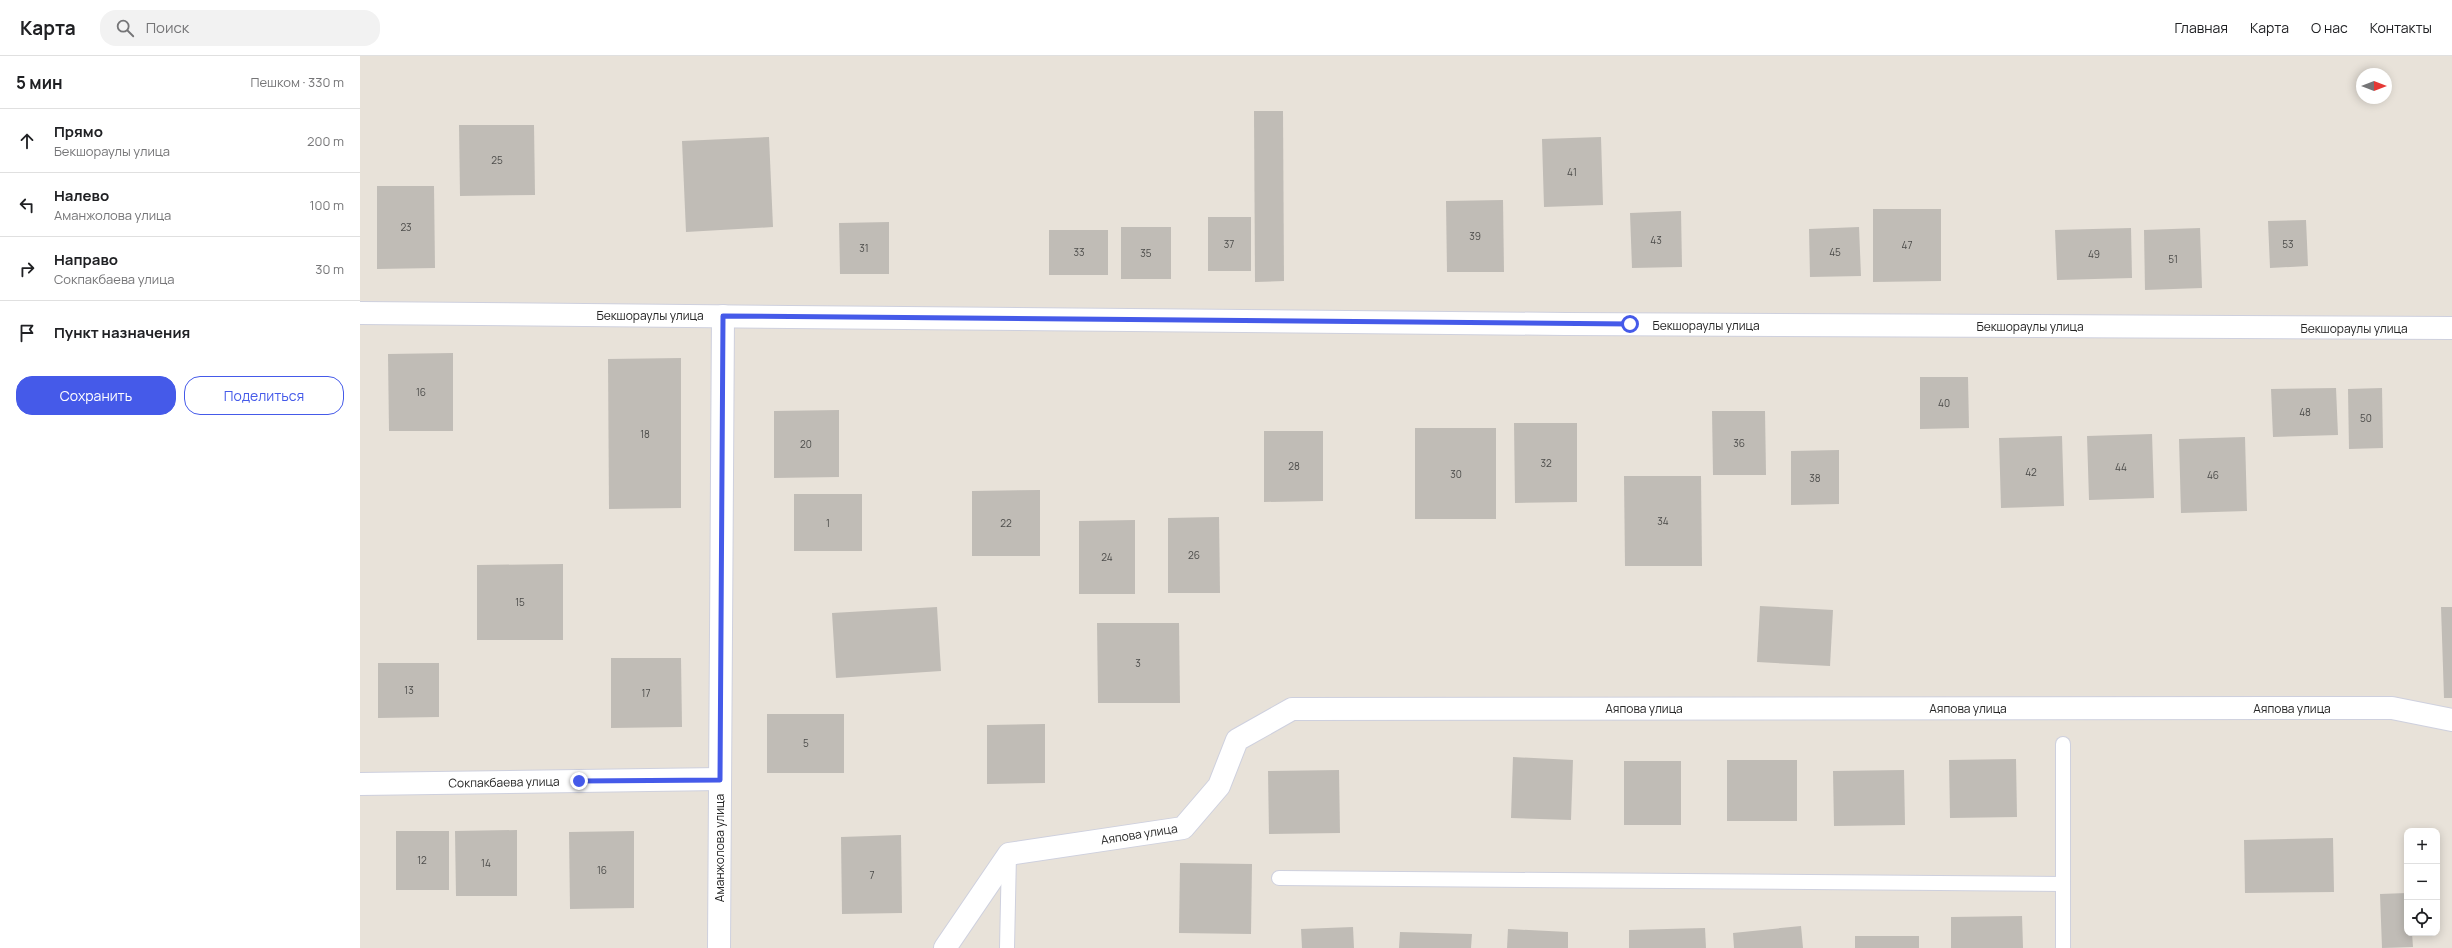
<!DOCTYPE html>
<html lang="ru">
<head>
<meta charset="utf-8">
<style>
	:root { --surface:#fff; --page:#f2f2f2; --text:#202124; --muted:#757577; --line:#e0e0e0; --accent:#455ae9 }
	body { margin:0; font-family:Manrope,sans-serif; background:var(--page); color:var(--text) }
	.controls { position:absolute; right:12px; bottom:12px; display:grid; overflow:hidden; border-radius:8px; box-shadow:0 2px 10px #0003 }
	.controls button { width:36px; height:36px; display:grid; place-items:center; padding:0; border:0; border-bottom:1px solid var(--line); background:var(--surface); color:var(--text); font:20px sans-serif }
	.compass { position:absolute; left:1996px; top:12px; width:36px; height:36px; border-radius:50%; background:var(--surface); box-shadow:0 2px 10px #0003; rotate:90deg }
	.stop { position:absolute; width:12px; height:12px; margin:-9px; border:3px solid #455ae9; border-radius:50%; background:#fff }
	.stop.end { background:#455ae9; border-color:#fff; box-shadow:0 1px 4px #0008 }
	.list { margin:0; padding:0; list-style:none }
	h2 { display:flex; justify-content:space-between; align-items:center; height:52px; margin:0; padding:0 16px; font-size:17px }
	h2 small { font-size:13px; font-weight:400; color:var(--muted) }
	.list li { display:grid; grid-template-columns:26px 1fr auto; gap:12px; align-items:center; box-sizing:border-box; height:64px; padding:0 16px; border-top:1px solid var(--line) }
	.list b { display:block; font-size:15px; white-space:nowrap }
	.list p { margin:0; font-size:13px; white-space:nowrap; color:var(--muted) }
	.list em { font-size:13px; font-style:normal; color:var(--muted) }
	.actions { display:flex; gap:8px; padding:12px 16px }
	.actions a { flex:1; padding:9px 0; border:1px solid var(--accent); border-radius:16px; text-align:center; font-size:14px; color:var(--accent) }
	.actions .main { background:var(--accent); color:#fff }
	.icon { flex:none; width:22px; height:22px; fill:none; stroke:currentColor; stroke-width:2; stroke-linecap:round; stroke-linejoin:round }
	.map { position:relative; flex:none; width:2092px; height:892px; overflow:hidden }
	header { display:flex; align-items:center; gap:24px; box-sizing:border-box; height:56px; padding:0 20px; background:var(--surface); border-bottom:1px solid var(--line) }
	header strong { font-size:19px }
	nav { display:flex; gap:22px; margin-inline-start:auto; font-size:14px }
	.search { width:280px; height:36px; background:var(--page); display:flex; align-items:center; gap:10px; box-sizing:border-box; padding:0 14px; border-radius:16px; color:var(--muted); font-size:15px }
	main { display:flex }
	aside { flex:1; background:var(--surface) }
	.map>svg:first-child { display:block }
</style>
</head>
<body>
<header>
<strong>Карта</strong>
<div class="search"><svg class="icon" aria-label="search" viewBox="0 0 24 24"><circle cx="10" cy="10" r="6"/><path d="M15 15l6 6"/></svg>Поиск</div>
<nav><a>Главная</a><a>Карта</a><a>О нас</a><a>Контакты</a></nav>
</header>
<main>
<aside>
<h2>5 мин<small>Пешком · 330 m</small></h2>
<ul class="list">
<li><svg class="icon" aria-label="ahead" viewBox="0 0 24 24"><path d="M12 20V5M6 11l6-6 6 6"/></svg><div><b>Прямо</b><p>Бекшораулы улица</p></div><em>200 m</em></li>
<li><svg class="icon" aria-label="left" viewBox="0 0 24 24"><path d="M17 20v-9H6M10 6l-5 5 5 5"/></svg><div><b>Налево</b><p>Аманжолова улица</p></div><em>100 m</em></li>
<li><svg class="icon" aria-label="right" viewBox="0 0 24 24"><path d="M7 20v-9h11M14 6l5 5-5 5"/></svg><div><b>Направо</b><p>Сокпакбаева улица</p></div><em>30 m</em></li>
<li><svg class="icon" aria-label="arrive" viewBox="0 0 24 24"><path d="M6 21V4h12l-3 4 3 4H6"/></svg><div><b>Пункт назначения</b></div></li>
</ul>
<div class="actions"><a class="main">Сохранить</a><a>Поделиться</a></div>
</aside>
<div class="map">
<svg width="2092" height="892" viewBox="0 0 2092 892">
	<rect width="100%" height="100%" fill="#e8e2d9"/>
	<g fill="#c0bcb6">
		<path d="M894 55H923L924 225 895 226Z"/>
		<path d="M99 69H174L175 139 100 140Z"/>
		<path d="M409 81 413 171 326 176 322 85Z"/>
		<path d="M1241 81 1243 149 1184 151 1182 83Z"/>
		<path d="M17 130H74L75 212 17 213Z"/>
		<path d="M1143 144 1144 216H1087L1086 145Z"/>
		<path d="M1513 153H1581V225L1513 226Z"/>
		<path d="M1321 155 1322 211 1272 212 1270 157Z"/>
		<rect x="848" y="161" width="43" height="54"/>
		<path d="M1946 164 1948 210 1910 212 1908 165Z"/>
		<path d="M529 166V218H480L479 167Z"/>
		<rect x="761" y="171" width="50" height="52"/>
		<path d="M1499 171 1501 220 1450 221 1449 173Z"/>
		<path d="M1771 172 1772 222 1697 224 1695 174Z"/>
		<path d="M1840 172 1842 232 1785 234 1784 174Z"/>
		<rect x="689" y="174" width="59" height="45"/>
		<path d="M93 297V375H29L28 298Z"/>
		<path d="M321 302V452L249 453 248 303Z"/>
		<path d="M1560 321H1608L1609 372 1560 373Z"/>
		<path d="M1976 332 1978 379 1913 381 1911 333Z"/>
		<path d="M2022 332 2023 392 1989 393 1988 333Z"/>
		<path d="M479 354V421L414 422V355Z"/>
		<path d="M1352 355H1405L1406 419H1353Z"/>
		<path d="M1154 367H1217V446L1155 447Z"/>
		<rect x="1055" y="372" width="81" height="91"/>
		<path d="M904 375H963V445L904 446Z"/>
		<path d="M1792 378 1794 442 1729 444 1727 380Z"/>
		<path d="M1702 380 1704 450 1641 452 1639 382Z"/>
		<path d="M1885 381 1887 455 1821 457 1819 383Z"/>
		<path d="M1479 394V448L1431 449V395Z"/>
		<path d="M1264 420H1341L1342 510H1265Z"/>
		<path d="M680 434V500H612V435Z"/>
		<rect x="434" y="438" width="68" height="57"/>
		<path d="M859 461 860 537H808V462Z"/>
		<path d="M775 464V538H719V465Z"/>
		<path d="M203 508V584H117V509Z"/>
		<path d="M1400 550 1473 554 1470 610 1397 606Z"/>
		<path d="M577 551 581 615 476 622 472 557Z"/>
		<path d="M2081 551H2092V642H2084Z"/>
		<path d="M737 567H819L820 647H738Z"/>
		<path d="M251 602H321L322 671 251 672Z"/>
		<path d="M18 607H79V661L18 662Z"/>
		<rect x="407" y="658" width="77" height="59"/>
		<path d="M685 668V727L627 728V669Z"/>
		<path d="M1153 701 1213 704 1211 764 1151 762Z"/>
		<path d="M1656 703 1657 761 1590 762 1589 704Z"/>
		<rect x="1367" y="704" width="70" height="61"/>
		<rect x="1264" y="705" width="57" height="64"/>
		<path d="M979 714 980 777 909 778 908 715Z"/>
		<path d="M1544 714 1545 769 1474 770 1473 715Z"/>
		<path d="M157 774V840H96L95 775Z"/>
		<rect x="36" y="775" width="53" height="59"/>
		<path d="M274 775V852L210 853 209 776Z"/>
		<path d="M541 779 542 857 482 858 481 781Z"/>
		<path d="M1973 782 1974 836 1885 837 1884 784Z"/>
		<path d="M820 807 892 808 891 878 819 877Z"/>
		<path d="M2047 837V877H2052L2053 891 2022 892 2020 838Z"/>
		<path d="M1662 860 1663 892H1591V861Z"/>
		<path d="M1441 870 1443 892H1374L1373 877Z"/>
		<path d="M993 871 994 892H942L941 873Z"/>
		<path d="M1345 872 1346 892H1269V874Z"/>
		<path d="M1148 873 1208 876V892H1147Z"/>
		<path d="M1040 876 1112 878 1111 892H1039Z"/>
		<rect x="1495" y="880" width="64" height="12"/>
	</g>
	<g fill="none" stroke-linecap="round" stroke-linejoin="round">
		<g stroke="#ced0de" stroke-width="16">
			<g id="service">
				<path d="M1703 688V892"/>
				<path d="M919 822 1703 828"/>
				<path d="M647 892 649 798"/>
			</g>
		</g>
		<g stroke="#ced0de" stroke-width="24">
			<g id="minor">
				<path d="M0 257 1206 268 2092 272"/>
				<path d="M0 728 360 723"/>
				<path d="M359 892 363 260"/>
				<path d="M585 892 649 798 823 772 859 730 877 684 932 653 2032 652 2092 664"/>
			</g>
		</g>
		<use href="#service" stroke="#fff" stroke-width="14"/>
		<use href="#minor" stroke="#fff" stroke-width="22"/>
	</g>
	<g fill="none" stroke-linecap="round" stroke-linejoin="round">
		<path stroke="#455ae9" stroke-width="5" d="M219 725 360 724 363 260 1270 268"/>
	</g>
	<g text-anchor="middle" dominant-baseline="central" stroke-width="3.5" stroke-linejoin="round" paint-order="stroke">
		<g font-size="10" fill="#4c4c4a">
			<text x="137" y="104">25</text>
			<text x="1212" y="116">41</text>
			<text x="46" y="171">23</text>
			<text x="1115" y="180">39</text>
			<text x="1296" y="184">43</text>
			<text x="869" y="188">37</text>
			<text x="1928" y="188">53</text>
			<text x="1547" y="189">47</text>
			<text x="504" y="192">31</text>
			<text x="719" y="196">33</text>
			<text x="1475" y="196">45</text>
			<text x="786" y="197">35</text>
			<text x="1734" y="198">49</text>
			<text x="1813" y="203">51</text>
			<text x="61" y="336">16</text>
			<text x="1584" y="347">40</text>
			<text x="1945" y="356">48</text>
			<text x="2006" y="362">50</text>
			<text x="285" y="378">18</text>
			<text x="1379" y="387">36</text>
			<text x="446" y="388">20</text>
			<text x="1186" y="407">32</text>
			<text x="934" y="410">28</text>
			<text x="1761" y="411">44</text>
			<text x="1671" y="416">42</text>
			<text x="1096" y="418">30</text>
			<text x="1853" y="419">46</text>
			<text x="1455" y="422">38</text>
			<text x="1303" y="465">34</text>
			<text x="468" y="467">1</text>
			<text x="646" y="467">22</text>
			<text x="834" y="499">26</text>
			<text x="747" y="501">24</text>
			<text x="160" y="546">15</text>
			<text x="778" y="607">3</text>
			<text x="49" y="634">13</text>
			<text x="286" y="637">17</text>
			<text x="446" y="687">5</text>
			<text x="62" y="804">12</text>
			<text x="126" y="807">14</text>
			<text x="242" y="814">16</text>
			<text x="512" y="819">7</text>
		</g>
		<g font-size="12" fill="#262626" stroke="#fff">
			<text x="290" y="259">Бекшораулы улица</text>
			<text x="1346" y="269">Бекшораулы улица</text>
			<text x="1670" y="270">Бекшораулы улица</text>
			<text x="1994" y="272">Бекшораулы улица</text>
			<text x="1284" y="652">Аяпова улица</text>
			<text x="1608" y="652">Аяпова улица</text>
			<text x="1932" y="652">Аяпова улица</text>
			<text transform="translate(144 726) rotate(-1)">Сокпакбаева улица</text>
			<text transform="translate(779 778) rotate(-9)">Аяпова улица</text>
			<text transform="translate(359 792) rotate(-90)">Аманжолова улица</text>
		</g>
	</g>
</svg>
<div class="controls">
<button>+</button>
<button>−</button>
<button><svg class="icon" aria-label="locate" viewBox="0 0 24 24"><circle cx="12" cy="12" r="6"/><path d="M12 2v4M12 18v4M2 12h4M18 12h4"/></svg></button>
</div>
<svg class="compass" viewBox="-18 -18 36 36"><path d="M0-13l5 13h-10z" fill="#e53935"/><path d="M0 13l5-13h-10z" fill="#757577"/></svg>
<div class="stop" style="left:1270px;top:268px"></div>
<div class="stop end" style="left:219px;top:725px"></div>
</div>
</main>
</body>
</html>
